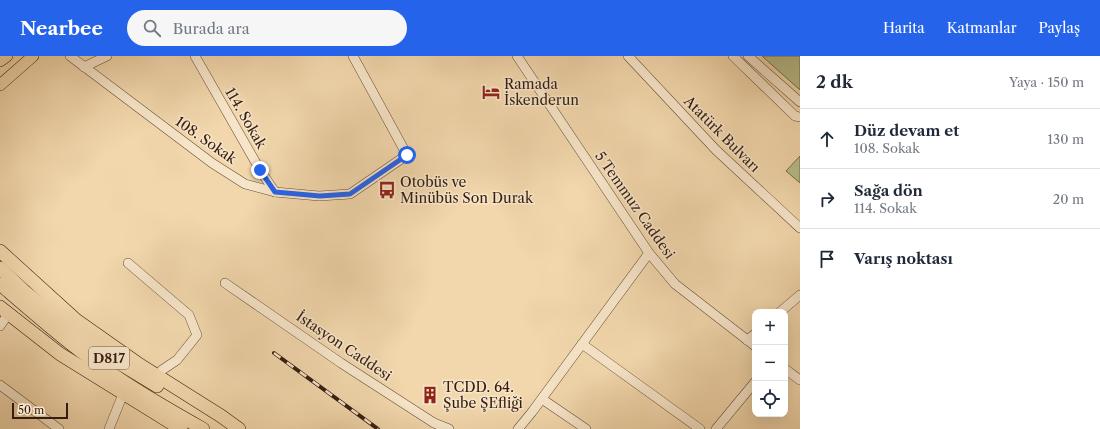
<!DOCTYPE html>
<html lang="tr">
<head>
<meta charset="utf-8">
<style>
	:root { --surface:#fff; --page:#f6f6f7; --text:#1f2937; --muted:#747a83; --line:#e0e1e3; --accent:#2563eb }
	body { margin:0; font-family:"Libre Caslon Text",serif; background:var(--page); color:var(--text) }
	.controls { position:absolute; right:12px; bottom:12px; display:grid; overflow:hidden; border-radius:8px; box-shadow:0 4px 16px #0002 }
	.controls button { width:36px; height:36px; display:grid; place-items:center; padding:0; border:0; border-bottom:1px solid var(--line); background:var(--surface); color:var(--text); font:20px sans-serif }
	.scale { position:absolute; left:12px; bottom:10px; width:56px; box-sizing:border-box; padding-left:4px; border:2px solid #351d10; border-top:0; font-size:11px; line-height:14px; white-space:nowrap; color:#351d10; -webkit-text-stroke:3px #f7e5c9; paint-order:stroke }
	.stop { position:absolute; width:12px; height:12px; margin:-9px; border:3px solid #2563eb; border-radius:50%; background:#fff }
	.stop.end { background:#2563eb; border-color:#fff; box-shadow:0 1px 4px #0008 }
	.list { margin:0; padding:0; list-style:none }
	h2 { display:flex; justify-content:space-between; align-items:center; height:52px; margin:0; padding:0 16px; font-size:17px }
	h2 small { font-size:13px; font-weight:400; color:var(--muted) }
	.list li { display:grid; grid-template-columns:26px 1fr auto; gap:12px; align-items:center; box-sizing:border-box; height:60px; padding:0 16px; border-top:1px solid var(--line) }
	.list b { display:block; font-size:15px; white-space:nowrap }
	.list p { margin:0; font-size:13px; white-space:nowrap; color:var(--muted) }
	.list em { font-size:13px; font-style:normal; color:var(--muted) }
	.icon { flex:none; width:22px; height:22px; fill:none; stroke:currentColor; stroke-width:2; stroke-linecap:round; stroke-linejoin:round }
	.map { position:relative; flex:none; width:800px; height:373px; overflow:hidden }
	header { display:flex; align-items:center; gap:24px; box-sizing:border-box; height:56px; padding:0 20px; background:var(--accent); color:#fff }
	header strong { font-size:19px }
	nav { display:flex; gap:22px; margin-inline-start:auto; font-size:14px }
	.search { width:280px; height:36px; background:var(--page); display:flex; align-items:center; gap:10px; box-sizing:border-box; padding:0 14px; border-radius:22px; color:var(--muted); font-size:15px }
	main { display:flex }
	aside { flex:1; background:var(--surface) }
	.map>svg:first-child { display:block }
</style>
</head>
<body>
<header>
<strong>Nearbee</strong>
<div class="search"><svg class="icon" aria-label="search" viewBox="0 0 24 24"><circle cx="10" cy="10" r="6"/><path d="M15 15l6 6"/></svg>Burada ara</div>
<nav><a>Harita</a><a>Katmanlar</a><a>Paylaş</a></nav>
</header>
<main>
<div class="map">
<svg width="800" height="373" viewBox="0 0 800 373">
	<rect width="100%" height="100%" fill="#f2d7ac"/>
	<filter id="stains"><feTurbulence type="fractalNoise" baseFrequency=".005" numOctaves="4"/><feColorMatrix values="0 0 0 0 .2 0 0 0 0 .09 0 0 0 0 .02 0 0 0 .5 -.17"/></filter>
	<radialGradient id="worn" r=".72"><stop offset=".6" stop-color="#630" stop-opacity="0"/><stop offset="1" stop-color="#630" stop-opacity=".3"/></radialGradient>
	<g fill="#b7bf8c" stroke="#766e4e">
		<path d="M762 0H800V34Z"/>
		<path d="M800 100V127L786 115Z"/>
	</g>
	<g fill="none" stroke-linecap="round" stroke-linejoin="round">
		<g stroke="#644c37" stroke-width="10">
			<g id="minor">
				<path d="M70 0 212 107 245 128 275 136 319 140 350 138 407 99 353 0"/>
				<path d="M195 0 260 114 275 136"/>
				<path d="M517 0 649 197 675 228 755 290"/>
				<path d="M628 0 716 94 800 172"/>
				<path d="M733 0 795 60 800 61"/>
				<path d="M748 0 800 46"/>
				<path d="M84 11 107 0"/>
				<path d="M128 207 189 259 197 279 177 304 162 314 158 320"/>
				<path d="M225 227 341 307 434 367 449 373"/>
				<path d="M780 256 800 239"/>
				<path d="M0 270 8 258"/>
				<path d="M747 284 755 278"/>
				<path d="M582 288 700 373"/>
				<path d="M785 313 800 324"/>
				<path d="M0 329 59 373"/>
				<path d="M542 343 586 373"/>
				<path d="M109 373 123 338"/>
				<path d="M518 373 532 356 649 197"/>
				<path d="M716 373 755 326"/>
			</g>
		</g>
		<g stroke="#351d10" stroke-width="12">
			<g id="major">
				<path d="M0 5 7 0"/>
				<path d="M0 29 33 0"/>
			</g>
		</g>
		<g stroke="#351d10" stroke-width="14">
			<g id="highway">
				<path d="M0 195 76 264 140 309 221 360 239 373"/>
				<path d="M0 212 24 235 96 293 157 330"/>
				<path d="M0 228C43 265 86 303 135 333 157 347 180 360 203 373"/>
				<path d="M0 251 60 298 181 373"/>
			</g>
		</g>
		<use href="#minor" stroke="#f7e5c9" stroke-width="9"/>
		<use href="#major" stroke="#f2d7ac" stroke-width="11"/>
		<use href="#highway" stroke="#f2d7ac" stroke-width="13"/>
		<g stroke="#351d10" stroke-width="4">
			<path id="rail" d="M274 297 378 373"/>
		</g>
		<use href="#rail" stroke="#f7e5c9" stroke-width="2.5" stroke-dasharray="8" stroke-linecap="butt"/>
	</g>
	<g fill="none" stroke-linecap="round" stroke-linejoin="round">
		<path stroke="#2563eb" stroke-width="5" d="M260 114 275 136 320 140 350 138 407 99"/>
	</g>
	<defs>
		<g id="hotel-bare" transform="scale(1.38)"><path d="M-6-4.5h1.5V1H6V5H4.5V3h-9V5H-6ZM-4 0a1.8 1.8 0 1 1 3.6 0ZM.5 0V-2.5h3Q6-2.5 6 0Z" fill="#8f2418" stroke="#f7e5c9" stroke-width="2.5" paint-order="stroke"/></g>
		<g id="bus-bare" transform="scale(1.38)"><path d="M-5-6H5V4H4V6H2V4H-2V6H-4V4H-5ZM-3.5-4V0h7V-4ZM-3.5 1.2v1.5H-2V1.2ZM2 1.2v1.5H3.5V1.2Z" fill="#8f2418" stroke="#f7e5c9" stroke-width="2.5" paint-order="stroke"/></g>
		<g id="building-bare" transform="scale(1.38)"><path d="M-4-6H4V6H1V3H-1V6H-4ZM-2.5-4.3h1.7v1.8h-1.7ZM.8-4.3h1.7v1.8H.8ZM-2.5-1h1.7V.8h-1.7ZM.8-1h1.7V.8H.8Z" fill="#8f2418" stroke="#f7e5c9" stroke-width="2.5" paint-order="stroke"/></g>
	</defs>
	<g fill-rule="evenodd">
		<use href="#hotel-bare" x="491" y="36"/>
		<use href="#bus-bare" x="387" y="134"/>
		<use href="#building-bare" x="430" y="339"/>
	</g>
	<g text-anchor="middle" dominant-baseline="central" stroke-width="3" stroke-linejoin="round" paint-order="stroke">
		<rect fill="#f7e5c9" stroke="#6f5948" stroke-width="1" x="89" y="291" width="40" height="22" rx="3"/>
		<g font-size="13" font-weight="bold" fill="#351d10">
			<text x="109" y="302">D817</text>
		</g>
		<g font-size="14" fill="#351d10" stroke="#f7e5c9" text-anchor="start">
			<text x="504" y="28">Ramada<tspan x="504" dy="16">İskenderun</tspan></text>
			<text x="400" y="126">Otobüs ve<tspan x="400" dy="16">Minübüs Son Durak</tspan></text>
			<text x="443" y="331">TCDD. 64.<tspan x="443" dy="16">Şube ŞEfliği</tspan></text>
		</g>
		<g font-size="14" fill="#351d10" stroke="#f7e5c9">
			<text transform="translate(246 62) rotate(60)">114. Sokak</text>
			<text transform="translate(722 78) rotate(45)">Atatürk Bulvarı</text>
			<text transform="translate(206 84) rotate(35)">108. Sokak</text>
			<text transform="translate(635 149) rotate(55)">5 Temmuz Caddesi</text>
			<text transform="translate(344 290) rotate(34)">İstasyon Caddesi</text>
		</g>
	</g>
	<rect width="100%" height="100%" filter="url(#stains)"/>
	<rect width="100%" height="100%" fill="url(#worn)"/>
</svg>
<div class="controls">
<button>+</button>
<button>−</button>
<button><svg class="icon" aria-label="locate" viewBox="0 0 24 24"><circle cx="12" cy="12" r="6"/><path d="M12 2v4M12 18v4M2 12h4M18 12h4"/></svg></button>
</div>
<div class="scale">50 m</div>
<div class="stop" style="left:407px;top:99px"></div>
<div class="stop end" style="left:260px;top:114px"></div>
</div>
<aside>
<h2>2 dk<small>Yaya · 150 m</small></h2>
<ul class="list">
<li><svg class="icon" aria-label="ahead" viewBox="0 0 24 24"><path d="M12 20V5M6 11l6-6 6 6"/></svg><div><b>Düz devam et</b><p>108. Sokak</p></div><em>130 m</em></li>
<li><svg class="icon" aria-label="right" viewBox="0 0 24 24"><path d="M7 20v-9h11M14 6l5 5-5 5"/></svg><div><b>Sağa dön</b><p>114. Sokak</p></div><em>20 m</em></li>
<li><svg class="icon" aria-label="arrive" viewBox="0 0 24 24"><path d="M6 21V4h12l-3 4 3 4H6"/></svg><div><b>Varış noktası</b></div></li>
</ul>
</aside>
</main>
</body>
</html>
